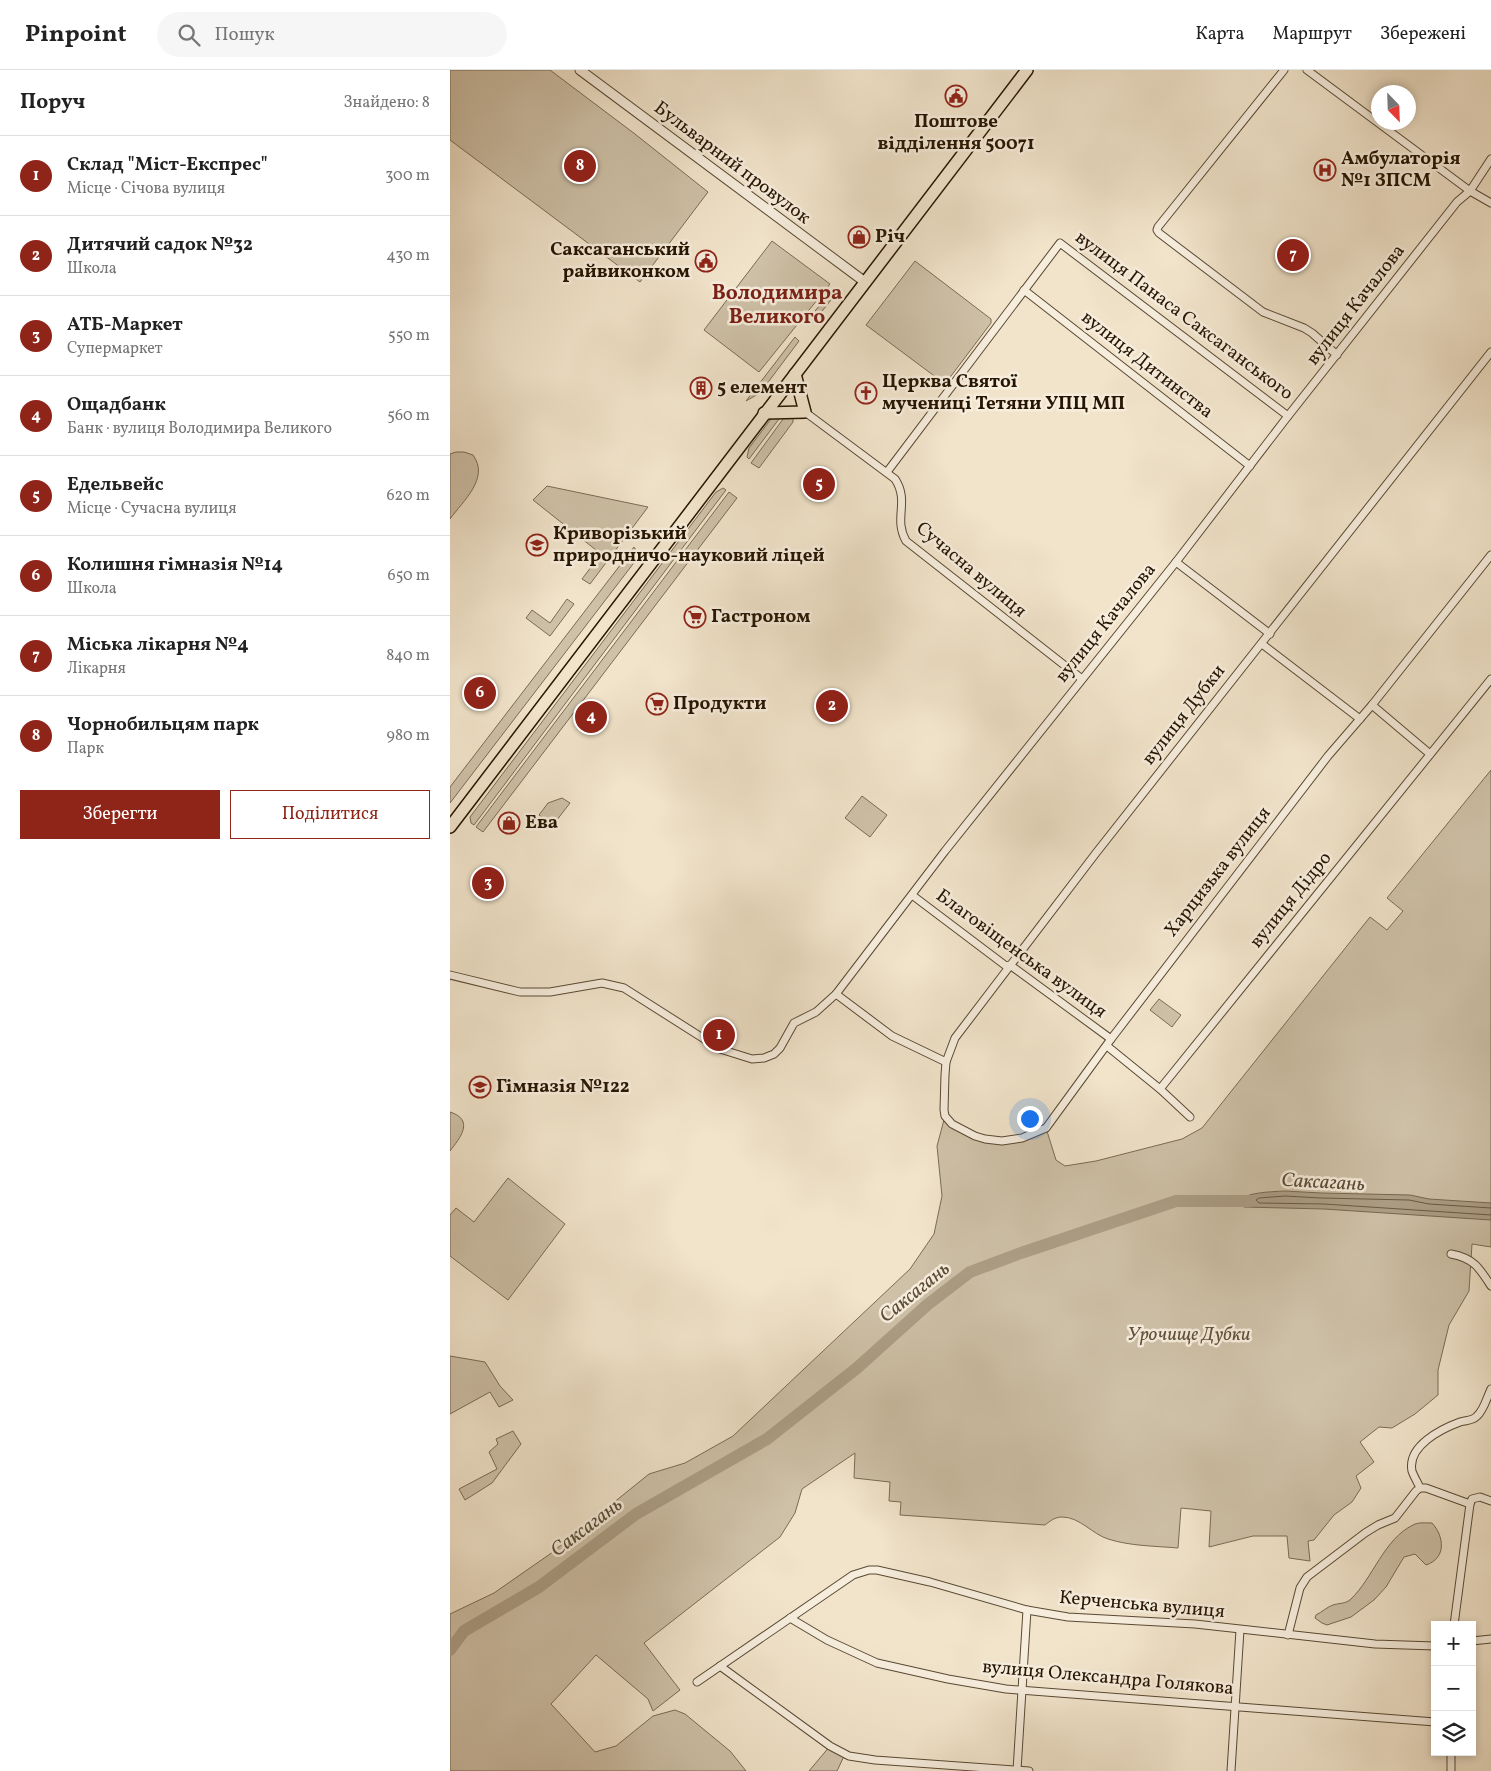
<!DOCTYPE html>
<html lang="uk">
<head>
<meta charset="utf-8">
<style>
	:root { --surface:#fff; --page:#f6f6f6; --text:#222; --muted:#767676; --line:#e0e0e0; --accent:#8f2418 }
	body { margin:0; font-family:Vollkorn,serif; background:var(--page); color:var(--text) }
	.controls { position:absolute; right:15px; bottom:15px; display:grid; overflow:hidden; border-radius:0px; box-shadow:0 2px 8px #0003 }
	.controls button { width:45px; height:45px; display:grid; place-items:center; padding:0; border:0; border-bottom:1px solid var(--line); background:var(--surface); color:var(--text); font:25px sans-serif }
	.compass { position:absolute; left:921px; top:15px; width:45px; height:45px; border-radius:50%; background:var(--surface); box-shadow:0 2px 8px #0003; rotate:157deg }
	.you { position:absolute; left:579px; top:1048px; width:18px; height:18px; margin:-12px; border:4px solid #fff; border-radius:50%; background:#1a73e8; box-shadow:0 0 0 8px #1a73e833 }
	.badge { display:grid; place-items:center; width:32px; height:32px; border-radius:50%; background:var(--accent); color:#fff; font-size:16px; font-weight:700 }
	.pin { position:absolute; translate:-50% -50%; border:2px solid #fff; box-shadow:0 1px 5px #0006 }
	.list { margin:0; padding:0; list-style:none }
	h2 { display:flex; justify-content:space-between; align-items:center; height:65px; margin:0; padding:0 20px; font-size:21px }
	h2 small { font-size:16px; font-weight:400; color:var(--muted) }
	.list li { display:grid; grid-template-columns:32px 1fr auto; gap:15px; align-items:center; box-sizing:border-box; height:80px; padding:0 20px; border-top:1px solid var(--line) }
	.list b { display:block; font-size:19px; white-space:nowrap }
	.list p { margin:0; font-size:16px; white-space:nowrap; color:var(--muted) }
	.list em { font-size:16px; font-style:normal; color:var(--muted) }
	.actions { display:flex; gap:10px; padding:15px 20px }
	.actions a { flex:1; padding:11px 0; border:1px solid var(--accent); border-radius:0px; text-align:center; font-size:18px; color:var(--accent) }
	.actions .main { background:var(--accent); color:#fff }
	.icon { flex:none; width:28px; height:28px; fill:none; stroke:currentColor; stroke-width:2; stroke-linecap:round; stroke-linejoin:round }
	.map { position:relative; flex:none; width:1041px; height:1701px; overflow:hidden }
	header { display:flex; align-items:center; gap:30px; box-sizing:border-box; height:70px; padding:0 25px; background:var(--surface); border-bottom:1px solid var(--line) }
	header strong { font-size:24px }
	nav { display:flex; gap:28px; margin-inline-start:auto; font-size:18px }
	.search { width:350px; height:45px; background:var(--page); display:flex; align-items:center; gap:12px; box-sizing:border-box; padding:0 18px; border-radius:28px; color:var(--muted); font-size:19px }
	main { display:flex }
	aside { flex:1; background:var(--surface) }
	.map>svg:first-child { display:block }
</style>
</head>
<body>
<header>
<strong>Pinpoint</strong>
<div class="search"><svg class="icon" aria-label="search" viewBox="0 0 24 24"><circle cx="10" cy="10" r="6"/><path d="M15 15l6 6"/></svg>Пошук</div>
<nav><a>Карта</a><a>Маршрут</a><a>Збережені</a></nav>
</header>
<main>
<aside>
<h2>Поруч<small>Знайдено: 8</small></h2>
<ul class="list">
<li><span class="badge">1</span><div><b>Склад &quot;Міст-Експрес&quot;</b><p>Місце · Січова вулиця</p></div><em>300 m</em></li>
<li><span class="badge">2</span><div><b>Дитячий садок №32</b><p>Школа</p></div><em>430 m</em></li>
<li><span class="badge">3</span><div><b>АТБ-Маркет</b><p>Супермаркет</p></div><em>550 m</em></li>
<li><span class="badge">4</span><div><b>Ощадбанк</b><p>Банк · вулиця Володимира Великого</p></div><em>560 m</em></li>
<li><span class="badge">5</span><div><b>Едельвейс</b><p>Місце · Сучасна вулиця</p></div><em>620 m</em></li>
<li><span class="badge">6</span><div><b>Колишня гімназія №14</b><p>Школа</p></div><em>650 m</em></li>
<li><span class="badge">7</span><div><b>Міська лікарня №4</b><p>Лікарня</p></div><em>840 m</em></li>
<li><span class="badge">8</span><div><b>Чорнобильцям парк</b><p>Парк</p></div><em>980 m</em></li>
</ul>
<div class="actions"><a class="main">Зберегти</a><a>Поділитися</a></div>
</aside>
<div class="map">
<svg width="1041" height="1701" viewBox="0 0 1041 1701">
	<rect width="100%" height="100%" fill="#f1e4cb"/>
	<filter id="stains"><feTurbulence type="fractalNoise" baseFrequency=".004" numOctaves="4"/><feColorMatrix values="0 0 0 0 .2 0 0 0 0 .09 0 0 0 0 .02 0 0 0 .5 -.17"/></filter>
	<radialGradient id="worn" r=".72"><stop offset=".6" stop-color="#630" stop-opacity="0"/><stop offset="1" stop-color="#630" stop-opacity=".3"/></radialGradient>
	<g fill="#cec1a8" stroke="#7a6b54">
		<path d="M0 0H100L185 64 258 122 190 212 0 70Z"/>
		<path d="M322 171 380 214 309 302 254 260Z"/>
		<path d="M465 191 541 249V253L495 314 416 255Z"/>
		<path d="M384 217 388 221 362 254 358 250Z"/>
		<path d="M345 267 349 271 310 323 296 331Z"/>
		<path d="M332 345 299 389 297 387 299 378 321 349Z"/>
		<path d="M336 345 343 346V352L309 398 301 393Z"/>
		<path d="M6 382H14L23 385C40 408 13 431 0 449V384Z"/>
		<path d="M97 416 198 437 140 514 132 509 151 484 83 430Z"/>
		<path d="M273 418 276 420 24 755 21 753 20 747 266 422Z"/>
		<path d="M279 422 287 428 33 762 26 757Z"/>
		<path d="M184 477 187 482 183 494 0 733V717Z"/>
		<path d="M117 529 124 534 100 566 76 548 82 540 100 553Z"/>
		<path d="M1041 700V1177L1022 1174 1019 1221 999 1255 988 1300V1325L965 1344 942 1358 929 1357 910 1372 924 1392 906 1406 911 1418 902 1432 884 1445 864 1470 858 1471 860 1491 839 1488 837 1466H803L759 1477 761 1441 731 1438 728 1478C704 1476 680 1476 658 1469 642 1464 630 1447 612 1447 605 1447 600 1451 595 1455L450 1445 451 1432 439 1431 440 1412 404 1408 405 1383 352 1419 345 1443 330 1467 194 1573 230 1620 203 1641 198 1629 146 1585 101 1634 145 1682 166 1676 203 1646 225 1640 235 1644 280 1681 296 1701H0V1544L44 1523 100 1484 199 1404 235 1393 283 1366 460 1199 484 1164 492 1126 487 1076 495 1046 514 1061 552 1071 596 1058 606 1090 615 1096 646 1091 732 1069 752 1058 920 847 937 860 953 841 937 828Z"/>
		<path d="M412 726 437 745 420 767 395 748Z"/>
		<path d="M112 728 120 733 103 755 89 745 98 733Z"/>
		<path d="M709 929 731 945 722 957 700 940Z"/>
		<path d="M0 1042C25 1050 10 1068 0 1081Z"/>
		<path d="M58 1108 115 1154 58 1230 0 1186V1145L6 1138 24 1152Z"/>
		<path d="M0 1286 35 1292 50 1316 63 1330 49 1337 40 1322 0 1344Z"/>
		<path d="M63 1361 71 1374 42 1413 15 1430 9 1419 47 1399 39 1382 48 1374 46 1369Z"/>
		<path d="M982 1453C994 1466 997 1488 976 1495L965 1484 954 1487 936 1517 924 1530 901 1547 877 1555 872 1553 865 1548 866 1545C872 1542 877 1537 883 1535 889 1533 896 1534 901 1529 923 1508 934 1469 963 1455 968 1452 976 1453 982 1453Z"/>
		<path d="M380 1676 395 1684 387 1701H359Z"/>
	</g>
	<path fill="#ac9e86" stroke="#766750" d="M835 1121 871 1123 960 1125 979 1129 1041 1133V1150L874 1139 794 1137 784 1132C799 1122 817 1122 835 1121Z"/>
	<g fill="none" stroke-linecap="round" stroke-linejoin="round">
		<path stroke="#695a43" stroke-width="1" d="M1041 1138 979 1134 959 1130 871 1128 835 1126 809 1128 806 1130 809 1133 874 1134 1041 1145"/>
		<path stroke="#ac9e86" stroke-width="12" d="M0 1580 14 1561 89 1517 186 1444 317 1369 407 1298 477 1235 520 1202 571 1183 726 1131H800"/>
		<g stroke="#594933" stroke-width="9">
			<g id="minor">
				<path d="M834 0 708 157 707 160 709 163 813 242 854 258 862 263 887 285"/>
				<path d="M857 0 1020 121 1041 133"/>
				<path d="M574 220 800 396"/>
				<path d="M1041 282 646 783 505 968 496 992 495 1005 494 1040 495 1046 502 1054 525 1066 535 1069 552 1071 572 1068 596 1058 661 969 878 686 922 635 1041 485"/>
				<path d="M355 342 445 409C460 432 443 448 456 471L632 609"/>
				<path d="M437 402 610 173 838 346"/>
				<path d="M726 492 820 564"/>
				<path d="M812 574 910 649"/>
				<path d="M922 635 980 684"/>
				<path d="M462 825 556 896 560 895 661 969"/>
				<path d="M0 905 70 922H100L152 913 174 918 270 979 302 989 314 988 324 984 330 978 344 953 366 942 386 924 495 781 726 492 838 346 1007 132 1020 121 1041 89"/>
				<path d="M386 924 442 966 496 992"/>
				<path d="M657 976 710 1019 1041 609"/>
				<path d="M710 1019 740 1047"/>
				<path d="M1001 1184C1023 1188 1029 1197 1041 1216"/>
				<path d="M970 1418C968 1413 964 1407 962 1401 957 1376 991 1359 1010 1352 1016 1350 1023 1351 1027 1346 1034 1340 1037 1327 1041 1319"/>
				<path d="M340 1548 377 1570 427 1593 498 1609 556 1619 985 1652"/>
				<path d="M1004 1555 1020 1434 1022 1429 1030 1427 1041 1431"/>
				<path d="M838 1565 850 1518 857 1507 915 1463 928 1455 945 1448 966 1421 970 1418H976L1020 1434"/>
				<path d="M1022 1571 1041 1569"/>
				<path d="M270 1596 380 1676 399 1686 425 1690 579 1701"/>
				<path d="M247 1612 403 1505 419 1500H427L480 1512 577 1540 618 1547 745 1554 925 1574 985 1576"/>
				<path d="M567 1700 577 1540"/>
				<path d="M781 1701 790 1560"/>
				<path d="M1001 1701V1682"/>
			</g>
		</g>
		<g stroke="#594933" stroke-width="11">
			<path id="tertiary" d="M130 0 415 212"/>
		</g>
		<g stroke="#261500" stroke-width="14">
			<g id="primary">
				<path d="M314 343 355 342 345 304"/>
				<path d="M0 757 577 0"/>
			</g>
		</g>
		<use href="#minor" stroke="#f6eddd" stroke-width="7"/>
		<use href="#tertiary" stroke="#f6eddd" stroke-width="9"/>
		<use href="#primary" stroke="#f1e4cb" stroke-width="11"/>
	</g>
	<defs>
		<g id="civic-ring" transform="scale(1.125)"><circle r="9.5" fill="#f6eddd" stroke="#8f2418" stroke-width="1.5"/><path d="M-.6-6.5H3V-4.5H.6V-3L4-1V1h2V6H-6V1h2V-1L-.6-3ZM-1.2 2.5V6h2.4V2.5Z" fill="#8f2418"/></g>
		<g id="hospital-ring" transform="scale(1.125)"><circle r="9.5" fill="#f6eddd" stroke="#8f2418" stroke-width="1.5"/><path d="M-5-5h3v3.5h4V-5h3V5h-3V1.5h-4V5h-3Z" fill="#8f2418"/></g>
		<g id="shop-ring" transform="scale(1.125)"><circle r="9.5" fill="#f6eddd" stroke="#8f2418" stroke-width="1.5"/><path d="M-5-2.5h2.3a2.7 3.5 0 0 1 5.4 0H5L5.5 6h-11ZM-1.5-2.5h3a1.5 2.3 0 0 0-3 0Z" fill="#8f2418"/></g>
		<g id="building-ring" transform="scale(1.125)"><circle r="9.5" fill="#f6eddd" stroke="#8f2418" stroke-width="1.5"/><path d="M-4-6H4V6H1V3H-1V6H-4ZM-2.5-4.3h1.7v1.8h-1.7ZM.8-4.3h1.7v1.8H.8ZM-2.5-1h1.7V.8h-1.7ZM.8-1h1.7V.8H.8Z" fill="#8f2418"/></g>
		<g id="church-ring" transform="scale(1.125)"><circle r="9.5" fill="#f6eddd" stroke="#8f2418" stroke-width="1.5"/><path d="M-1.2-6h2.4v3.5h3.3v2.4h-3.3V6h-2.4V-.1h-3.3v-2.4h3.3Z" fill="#8f2418"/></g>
		<g id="school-ring" transform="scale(1.125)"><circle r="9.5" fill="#f6eddd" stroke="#8f2418" stroke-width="1.5"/><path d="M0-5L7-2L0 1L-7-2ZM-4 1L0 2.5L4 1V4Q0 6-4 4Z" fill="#8f2418"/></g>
		<g id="supermarket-ring" transform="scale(1.125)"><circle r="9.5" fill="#f6eddd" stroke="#8f2418" stroke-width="1.5"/><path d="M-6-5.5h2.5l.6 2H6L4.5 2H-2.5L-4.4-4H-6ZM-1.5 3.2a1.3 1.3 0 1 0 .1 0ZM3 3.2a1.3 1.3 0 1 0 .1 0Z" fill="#8f2418"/></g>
	</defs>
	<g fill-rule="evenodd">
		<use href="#civic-ring" x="506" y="26"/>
		<use href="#hospital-ring" x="875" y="100"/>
		<use href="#shop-ring" x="409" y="167"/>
		<use href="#civic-ring" x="256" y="191"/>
		<use href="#building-ring" x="251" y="318"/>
		<use href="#church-ring" x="416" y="323"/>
		<use href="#school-ring" x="87" y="475"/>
		<use href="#supermarket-ring" x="245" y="547"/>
		<use href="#supermarket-ring" x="207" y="634"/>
		<use href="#shop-ring" x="59" y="753"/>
		<use href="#school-ring" x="30" y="1017"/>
	</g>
	<g text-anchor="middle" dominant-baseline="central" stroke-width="5" stroke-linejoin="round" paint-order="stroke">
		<g font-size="19" font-weight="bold" fill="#261500" stroke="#f6eddd" text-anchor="start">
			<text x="506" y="52" text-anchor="middle">Поштове<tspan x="506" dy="22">відділення 50071</tspan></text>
			<text x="891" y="89">Амбулаторія<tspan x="891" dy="22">№1 ЗПСМ</tspan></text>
			<text x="425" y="167">Річ</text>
			<text x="240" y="180" text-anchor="end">Саксаганський<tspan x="240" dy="22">райвиконком</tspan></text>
			<text x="432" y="312">Церква Святої<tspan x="432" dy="22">мучениці Тетяни УПЦ МП</tspan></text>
			<text x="267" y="318">5 елемент</text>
			<text x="103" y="464">Криворізький<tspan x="103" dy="22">природничо-науковий ліцей</tspan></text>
			<text x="261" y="547">Гастроном</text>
			<text x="223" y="634">Продукти</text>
			<text x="75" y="753">Ева</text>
			<text x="46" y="1017">Гімназія №122</text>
		</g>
		<g font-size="19" fill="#261500" stroke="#f6eddd">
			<text transform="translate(282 93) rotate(37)">Бульварний провулок</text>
			<text transform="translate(906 235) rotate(-52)">вулиця Качалова</text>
			<text transform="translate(734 246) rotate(37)">вулиця Панаса Саксаганського</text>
			<text transform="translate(697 295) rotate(38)">вулиця Дитинства</text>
			<text transform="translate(521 500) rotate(40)">Сучасна вулиця</text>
			<text transform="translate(656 553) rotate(-51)">вулиця Качалова</text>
			<text transform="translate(734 645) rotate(-52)">вулиця Дубки</text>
			<text transform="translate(768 802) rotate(-52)">Харцизька вулиця</text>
			<text transform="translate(841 830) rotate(-51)">вулиця Дідро</text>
			<text transform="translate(571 884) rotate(36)">Благовіщенська вулиця</text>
			<text transform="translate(692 1535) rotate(5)">Керченська вулиця</text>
			<text transform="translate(658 1608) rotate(5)">вулиця Олександра Голякова</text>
		</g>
		<g font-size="19" font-style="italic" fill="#61513b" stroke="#f6eddd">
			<text x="739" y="1265">Урочище Дубки</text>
		</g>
		<g font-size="20" font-style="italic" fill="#5c4c36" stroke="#f6eddd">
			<text transform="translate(873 1113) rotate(3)">Саксагань</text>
			<text transform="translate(465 1223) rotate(-39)">Саксагань</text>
			<text transform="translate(137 1458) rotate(-37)">Саксагань</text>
		</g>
		<g font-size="21" font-weight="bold" fill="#7a1f14" stroke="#f6eddd">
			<text x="327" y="223">Володимира<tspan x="327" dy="24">Великого</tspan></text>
		</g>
	</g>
	<rect width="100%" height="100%" filter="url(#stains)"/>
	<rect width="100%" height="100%" fill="url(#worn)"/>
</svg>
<div class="controls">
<button>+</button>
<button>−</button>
<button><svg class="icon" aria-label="layers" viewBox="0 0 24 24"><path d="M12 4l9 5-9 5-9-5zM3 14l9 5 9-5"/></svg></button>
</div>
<svg class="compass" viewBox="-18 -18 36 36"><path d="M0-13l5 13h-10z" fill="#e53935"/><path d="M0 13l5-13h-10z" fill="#767676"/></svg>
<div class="you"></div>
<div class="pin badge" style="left:269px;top:965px">1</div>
<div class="pin badge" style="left:382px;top:636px">2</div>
<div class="pin badge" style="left:38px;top:813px">3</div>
<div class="pin badge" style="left:141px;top:647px">4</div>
<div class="pin badge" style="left:369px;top:414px">5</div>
<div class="pin badge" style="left:30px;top:623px">6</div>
<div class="pin badge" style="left:843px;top:185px">7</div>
<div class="pin badge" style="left:130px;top:96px">8</div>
</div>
</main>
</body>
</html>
